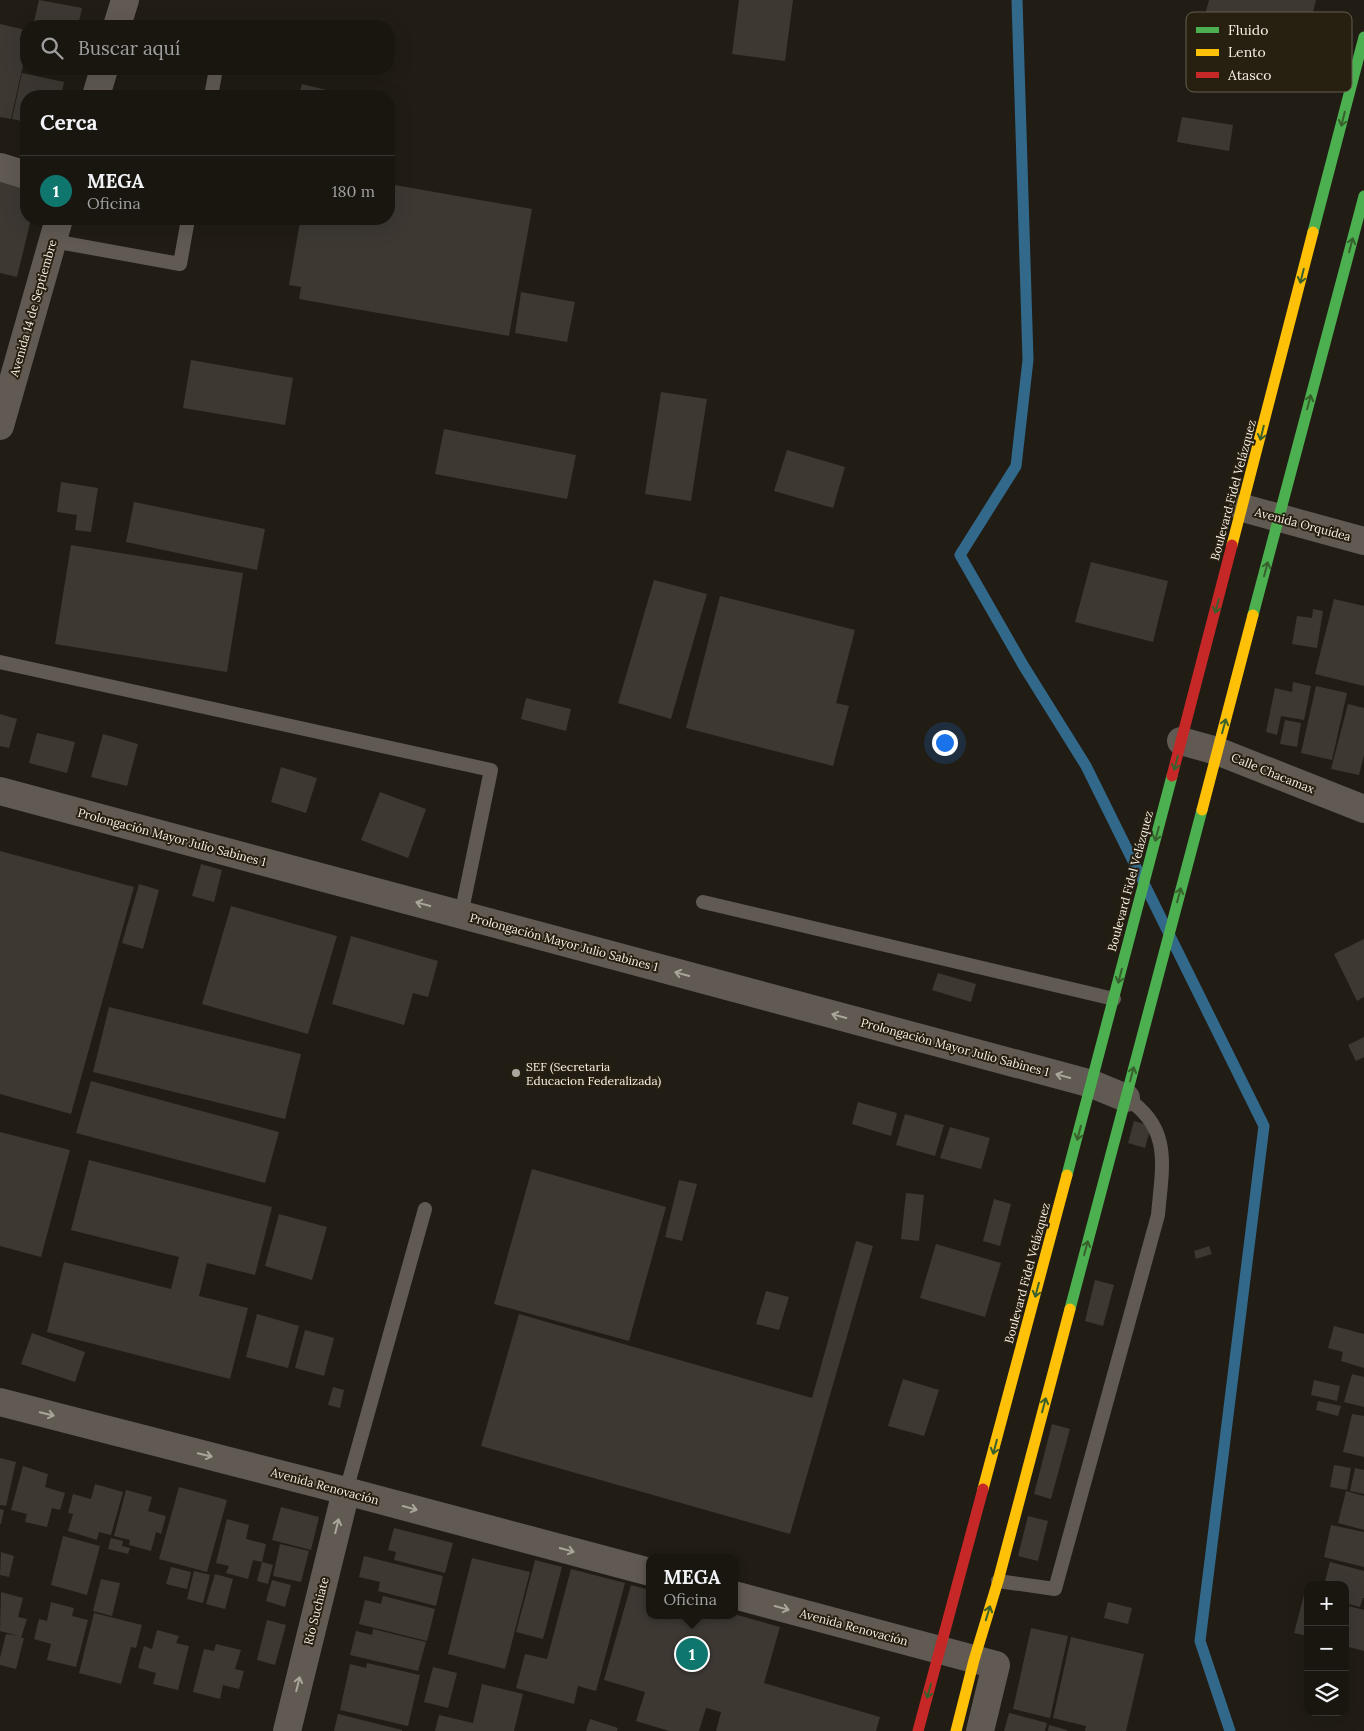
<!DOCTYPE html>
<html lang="es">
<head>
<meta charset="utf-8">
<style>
	:root { --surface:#191610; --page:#221f19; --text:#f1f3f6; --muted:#9f9f9f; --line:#373530; --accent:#0f766e }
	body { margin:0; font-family:Lora,serif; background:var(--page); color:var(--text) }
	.controls { position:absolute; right:15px; bottom:15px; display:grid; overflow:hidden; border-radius:10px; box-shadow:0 5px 20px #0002 }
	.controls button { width:45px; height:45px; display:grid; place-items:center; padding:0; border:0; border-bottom:1px solid var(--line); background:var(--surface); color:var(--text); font:25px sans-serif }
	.you { position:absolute; left:944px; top:742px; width:18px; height:18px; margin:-12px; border:4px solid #fff; border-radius:50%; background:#1a73e8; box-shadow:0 0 0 8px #1a73e833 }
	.badge { display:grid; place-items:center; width:32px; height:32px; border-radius:50%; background:var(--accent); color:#fff; font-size:16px; font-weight:700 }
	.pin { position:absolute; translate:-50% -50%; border:2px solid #fff; box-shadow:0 1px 5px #0006 }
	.popup { position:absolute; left:646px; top:1554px; width:92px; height:65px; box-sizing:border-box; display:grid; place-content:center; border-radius:10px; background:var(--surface); filter:drop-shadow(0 1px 4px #0005); font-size:16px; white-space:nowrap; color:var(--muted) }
	.popup b { font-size:19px; color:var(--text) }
	.popup::after { content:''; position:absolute; left:50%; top:100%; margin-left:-10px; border:10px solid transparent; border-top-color:var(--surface) }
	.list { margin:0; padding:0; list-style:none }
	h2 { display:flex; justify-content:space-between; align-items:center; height:65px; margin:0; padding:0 20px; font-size:21px }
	h2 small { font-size:16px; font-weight:400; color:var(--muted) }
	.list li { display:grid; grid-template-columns:32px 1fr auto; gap:15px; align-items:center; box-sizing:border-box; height:70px; padding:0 20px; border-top:1px solid var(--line) }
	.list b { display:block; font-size:19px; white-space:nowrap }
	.list p { margin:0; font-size:16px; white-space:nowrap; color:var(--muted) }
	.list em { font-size:16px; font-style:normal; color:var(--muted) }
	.icon { flex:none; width:28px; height:28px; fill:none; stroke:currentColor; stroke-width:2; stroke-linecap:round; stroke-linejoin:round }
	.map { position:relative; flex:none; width:1364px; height:1731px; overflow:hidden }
	.search { position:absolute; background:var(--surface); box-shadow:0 5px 20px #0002; left:20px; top:20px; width:375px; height:55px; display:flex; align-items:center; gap:12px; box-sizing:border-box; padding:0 18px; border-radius:20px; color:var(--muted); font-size:19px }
	.panel { position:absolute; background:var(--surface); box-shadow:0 5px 20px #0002; left:20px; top:90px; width:375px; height:135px; border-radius:20px }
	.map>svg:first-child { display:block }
</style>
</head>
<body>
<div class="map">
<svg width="1364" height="1731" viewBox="0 0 1364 1731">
	<rect width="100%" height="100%" fill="#211d15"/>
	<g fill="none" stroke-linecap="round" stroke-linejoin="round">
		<path stroke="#32698b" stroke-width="11" d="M1017 0 1028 360 1016 466 960 555 1023 665 1086 766 1264 1126 1200 1641 1230 1731"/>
	</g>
	<g fill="#3d3832">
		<path d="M39 0 82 8 78 26H33Z"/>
		<path d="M739 0H793L785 61 732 54Z"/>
		<path d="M1209 0H1316L1295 84 1193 58Z"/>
		<path d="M0 24 26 30V52L11 119 0 117Z"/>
		<path d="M22 73 64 82 61 96H26V122L12 119Z"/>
		<path d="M302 84 330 91 329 96H299Z"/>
		<path d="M1182 117 1233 125 1229 151 1177 142Z"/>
		<path d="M0 180 26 187V219H31L17 277 0 273Z"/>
		<path d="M389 184 532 209 509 336 299 299 301 287 289 285 300 222 313 224 314 219H389Z"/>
		<path d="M521 292 575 302 567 342 515 333Z"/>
		<path d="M191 360 293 378 285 425 183 408Z"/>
		<path d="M661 392 707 399 691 501 645 494Z"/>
		<path d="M444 429 576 455 567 499 435 474Z"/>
		<path d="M787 450 845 467 833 508 774 491Z"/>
		<path d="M61 482 98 488 91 532 75 530 77 515 57 512Z"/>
		<path d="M134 502 265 529 257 570 126 542Z"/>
		<path d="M71 545 243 573 227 672 55 644Z"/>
		<path d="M1091 562 1168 581 1153 642 1075 622Z"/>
		<path d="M654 580 707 594 671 719 618 703Z"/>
		<path d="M720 596 855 630 836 703 849 706 833 766 686 728Z"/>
		<path d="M1334 599 1364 606V686L1315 674Z"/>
		<path d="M1313 609 1323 611 1317 648 1292 644 1297 616 1312 618Z"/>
		<path d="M1293 682 1311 686 1304 720 1281 716 1277 735 1266 732 1275 688 1292 692Z"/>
		<path d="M1316 686 1347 693 1332 760 1301 753Z"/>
		<path d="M526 698 571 709 566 731 521 719Z"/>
		<path d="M1348 704 1364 708V755L1359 775 1331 769Z"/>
		<path d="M0 714 17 719 9 748 0 746Z"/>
		<path d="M1285 720 1301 723 1297 747 1280 744Z"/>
		<path d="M37 733 75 742 67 773 29 763Z"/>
		<path d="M103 734 138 744 127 786 91 777Z"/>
		<path d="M281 767 317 778 306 813 271 802Z"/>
		<path d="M380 792 426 809 408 858 361 840Z"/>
		<path d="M0 851 134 887 71 1114 0 1094Z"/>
		<path d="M201 864 222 870 214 902 192 896Z"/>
		<path d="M139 884 159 890 143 949 122 943Z"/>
		<path d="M231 906 337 936 308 1034 202 1004Z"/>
		<path d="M351 936 438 961 428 997 413 993 404 1025 332 1004Z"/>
		<path d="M1364 939V997L1357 1001 1334 954Z"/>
		<path d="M938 973 976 984 971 1002 932 990Z"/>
		<path d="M109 1007 301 1054 285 1119 93 1072Z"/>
		<path d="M1364 1037V1057L1356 1061 1348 1045Z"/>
		<path d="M91 1081 279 1132 265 1183 76 1133Z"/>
		<path d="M858 1102 897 1113 891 1136 852 1124Z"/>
		<path d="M905 1114 944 1125 935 1156 896 1145Z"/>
		<path d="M1134 1121 1151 1126 1145 1148 1128 1143Z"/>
		<path d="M950 1127 990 1138 981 1169 940 1158Z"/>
		<path d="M0 1132 70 1150 41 1257 0 1246Z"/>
		<path d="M89 1160 272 1207 255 1275 207 1263 199 1296 248 1308 230 1379 47 1332 64 1262 171 1289 179 1257 71 1230Z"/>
		<path d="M532 1169 666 1207 629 1341 494 1304Z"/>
		<path d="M679 1180 697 1184 682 1241 665 1237Z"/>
		<path d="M906 1193 924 1195 919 1241 901 1239Z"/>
		<path d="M994 1199 1011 1204 1000 1246 983 1241Z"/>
		<path d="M279 1214 327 1227 312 1280 265 1266Z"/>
		<path d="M856 1241 873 1246 790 1534 481 1446 519 1314 812 1398Z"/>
		<path d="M936 1244 1001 1263 985 1317 920 1298Z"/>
		<path d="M1209 1246 1212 1254 1196 1259 1194 1251Z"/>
		<path d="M1095 1280 1114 1285 1103 1326 1085 1321Z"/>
		<path d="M766 1291 789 1297 779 1330 756 1324Z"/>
		<path d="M257 1314 299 1326 288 1368 246 1357Z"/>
		<path d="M1334 1326 1364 1334V1368L1341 1361 1343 1352 1328 1348Z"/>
		<path d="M305 1330 334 1338 324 1376 295 1368Z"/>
		<path d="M32 1333 85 1352 75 1382 21 1364Z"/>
		<path d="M1352 1374 1364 1377V1407L1344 1402Z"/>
		<path d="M903 1379 939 1390 924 1436 888 1426Z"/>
		<path d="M1314 1380 1340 1386 1337 1401 1311 1395Z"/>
		<path d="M333 1387 344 1390 340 1408 328 1405Z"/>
		<path d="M1318 1401 1341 1406 1338 1416 1316 1410Z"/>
		<path d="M1352 1414 1364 1416V1457L1343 1452Z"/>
		<path d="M1052 1424 1070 1429 1051 1499 1034 1494Z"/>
		<path d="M0 1458 16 1462 6 1506 0 1505Z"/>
		<path d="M1334 1465 1351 1468 1347 1490 1330 1487Z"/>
		<path d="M23 1466 48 1474 45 1487 65 1493 60 1510 52 1508 47 1527 25 1522 27 1514 11 1510Z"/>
		<path d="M1355 1468 1364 1470V1494L1350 1491Z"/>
		<path d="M95 1484 123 1492 111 1535 99 1532 97 1540 68 1531 73 1514 68 1513 73 1494 91 1499Z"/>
		<path d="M179 1487 227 1500 207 1572 159 1559Z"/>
		<path d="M126 1490 152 1497 148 1511 166 1516 161 1534 156 1532 151 1551 129 1545 130 1540 114 1536Z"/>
		<path d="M1346 1491 1364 1496V1530L1338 1523Z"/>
		<path d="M281 1507 319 1517 311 1550 272 1540Z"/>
		<path d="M0 1509 4 1510 1 1524H0Z"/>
		<path d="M1028 1516 1048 1521 1038 1561 1018 1556Z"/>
		<path d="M227 1519 249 1525 246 1539 266 1544 262 1562 253 1560 248 1579 226 1573 229 1566 216 1563Z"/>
		<path d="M1331 1525 1364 1532V1567L1324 1557Z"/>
		<path d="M394 1528 453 1543 445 1573 394 1560 396 1552 388 1550Z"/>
		<path d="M63 1536 100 1546 87 1595 51 1585Z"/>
		<path d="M111 1538 123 1541 122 1546 130 1548 128 1554 108 1549Z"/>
		<path d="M280 1544 309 1551 301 1582 273 1576Z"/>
		<path d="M1 1552 14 1556 9 1577 0 1575Z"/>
		<path d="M364 1556 443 1576 436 1606 378 1591 380 1582 359 1577Z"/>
		<path d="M472 1558 530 1572 505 1669 448 1654Z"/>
		<path d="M535 1560 562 1567 543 1639 516 1632Z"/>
		<path d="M262 1562 273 1565 268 1584 257 1581Z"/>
		<path d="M1330 1562 1364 1571V1598H1363L1360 1607 1345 1603V1585H1324Z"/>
		<path d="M171 1567 191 1572 187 1589 166 1584Z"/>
		<path d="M571 1569 625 1583 596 1691 578 1686 574 1704 516 1688 525 1654 547 1659Z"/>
		<path d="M194 1571 210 1575 203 1603 187 1599Z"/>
		<path d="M215 1574 233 1579 225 1609 206 1604Z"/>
		<path d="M101 1579 120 1583 112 1616 93 1611Z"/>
		<path d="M272 1580 291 1585 285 1607 266 1601Z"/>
		<path d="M631 1585 650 1590V1615H734V1614L780 1627 764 1683 880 1717 876 1731H716L721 1712 706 1708 699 1731H669L636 1721 645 1692 604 1680Z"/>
		<path d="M1 1592 23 1598 18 1617 27 1619 21 1638H24L16 1669 0 1665V1658L6 1634 19 1636 0 1631Z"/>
		<path d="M1304 1595 1308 1596V1636L1294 1633Z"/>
		<path d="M383 1596 435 1609 427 1641 359 1624 365 1600 381 1604Z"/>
		<path d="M51 1602 74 1608 72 1616 88 1620 76 1667 47 1660 51 1644 34 1639 39 1619 47 1621Z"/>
		<path d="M1108 1602 1132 1608 1128 1624 1104 1618Z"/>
		<path d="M1345 1605 1364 1610V1651L1345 1646Z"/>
		<path d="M94 1613 142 1625 136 1648 131 1647 121 1684 79 1673Z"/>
		<path d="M267 1620 286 1625 275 1665 257 1660Z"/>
		<path d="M1031 1628 1068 1636 1050 1718 1013 1709Z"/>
		<path d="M373 1629 426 1642 418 1671 350 1655 356 1631 372 1635Z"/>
		<path d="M157 1630 179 1636 176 1643 189 1646 178 1690 153 1684 156 1673 138 1668 144 1646 152 1649Z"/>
		<path d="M1071 1637 1144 1654 1126 1731H1085L1086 1726 1053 1718Z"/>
		<path d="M216 1644 241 1650 235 1669 244 1671 239 1689 223 1685 220 1699 193 1692 204 1649 214 1651Z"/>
		<path d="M367 1663 420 1675 408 1726 340 1710 350 1664 366 1668Z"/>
		<path d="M433 1667 457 1673 448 1708 424 1702Z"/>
		<path d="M482 1684 523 1694 514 1731H435L439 1715 473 1723Z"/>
		<path d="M1009 1713 1047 1723 1045 1731H1004Z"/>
		<path d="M338 1714 402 1730V1731H334Z"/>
		<path d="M590 1719 618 1728 617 1731H586Z"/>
		<path d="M1049 1725 1067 1730V1731H1048Z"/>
	</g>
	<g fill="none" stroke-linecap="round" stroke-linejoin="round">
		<g stroke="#605a52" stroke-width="14">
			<path d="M211 96 216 69"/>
			<path d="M53 241 180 264 188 219"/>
			<path d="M0 662 491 770 461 915"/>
			<path d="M703 902 1114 999"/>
			<path d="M346 1491 425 1209"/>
			<path d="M998 1581 1055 1589 1158 1215C1162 1167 1173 1128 1126 1098"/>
		</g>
		<g stroke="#605a52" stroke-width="28">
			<path d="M117 26 125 0"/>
			<path d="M96 96 104 69"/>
			<path d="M0 167 26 175"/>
			<path d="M0 426 59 219"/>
			<path d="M1243 508 1364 541"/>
			<path d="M1181 741 1217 751 1364 809"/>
			<path d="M0 791 1092 1084 1126 1098"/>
			<path d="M0 1402 346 1491 650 1572"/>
			<path d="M734 1595 996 1665 980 1731"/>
			<path d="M287 1731 346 1491"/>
		</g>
		<g stroke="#4caf50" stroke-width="11">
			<path d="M1313 232 1364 37"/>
			<path d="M1253 615 1364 196"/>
			<path d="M1067 1175 1172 776"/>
			<path d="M1070 1309 1202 810"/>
		</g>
		<g stroke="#ffc107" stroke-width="11">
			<path d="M1232 545 1313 232"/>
			<path d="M1202 810 1253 615"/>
			<path d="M983 1489 1067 1175"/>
			<path d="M956 1731 974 1660 998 1581 1070 1309"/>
		</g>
		<g stroke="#c62828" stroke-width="11">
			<path d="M1172 776 1232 545"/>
			<path d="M918 1731 983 1489"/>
		</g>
	</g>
	<defs><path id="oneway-shaft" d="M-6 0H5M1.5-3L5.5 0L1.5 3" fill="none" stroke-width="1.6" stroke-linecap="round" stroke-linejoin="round" transform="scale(1.25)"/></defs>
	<g stroke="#38602c">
		<use href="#oneway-shaft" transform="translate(1343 119) rotate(104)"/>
		<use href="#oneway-shaft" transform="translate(1351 245) rotate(-75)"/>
		<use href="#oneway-shaft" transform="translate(1302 276) rotate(104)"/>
		<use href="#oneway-shaft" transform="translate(1309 402) rotate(-75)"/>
		<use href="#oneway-shaft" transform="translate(1262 433) rotate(104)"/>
		<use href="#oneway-shaft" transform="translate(1266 569) rotate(-75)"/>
		<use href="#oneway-shaft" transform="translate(1217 606) rotate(105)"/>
		<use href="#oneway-shaft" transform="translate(1224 726) rotate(-75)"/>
		<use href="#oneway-shaft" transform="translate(1176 763) rotate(105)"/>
		<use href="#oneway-shaft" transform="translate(1157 834) rotate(105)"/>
		<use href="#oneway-shaft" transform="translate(1179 895) rotate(-75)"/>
		<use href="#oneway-shaft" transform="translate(1120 976) rotate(105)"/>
		<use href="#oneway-shaft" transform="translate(1132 1074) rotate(-75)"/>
		<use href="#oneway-shaft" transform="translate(1079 1133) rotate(105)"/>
		<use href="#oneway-shaft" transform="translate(1086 1248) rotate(-75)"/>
		<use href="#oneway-shaft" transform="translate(1037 1290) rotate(105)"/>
		<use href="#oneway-shaft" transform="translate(1044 1405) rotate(-75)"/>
		<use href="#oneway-shaft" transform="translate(995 1447) rotate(105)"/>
		<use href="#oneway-shaft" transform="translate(988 1613) rotate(-73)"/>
		<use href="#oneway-shaft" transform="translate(929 1691) rotate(106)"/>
	</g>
	<g stroke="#aba69c">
		<use href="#oneway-shaft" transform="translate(423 904) rotate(-165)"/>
		<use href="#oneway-shaft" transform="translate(682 974) rotate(-165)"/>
		<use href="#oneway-shaft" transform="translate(839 1016) rotate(-165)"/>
		<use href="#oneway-shaft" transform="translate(1063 1076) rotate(-165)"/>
		<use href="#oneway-shaft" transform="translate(47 1414) rotate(14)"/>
		<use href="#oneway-shaft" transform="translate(205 1455) rotate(14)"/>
		<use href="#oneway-shaft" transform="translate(410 1508) rotate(15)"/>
		<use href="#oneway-shaft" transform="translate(337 1526) rotate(-76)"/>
		<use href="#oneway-shaft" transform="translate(567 1550) rotate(15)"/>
		<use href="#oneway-shaft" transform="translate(782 1608) rotate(15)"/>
		<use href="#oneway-shaft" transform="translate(298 1684) rotate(-76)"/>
	</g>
	<circle fill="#aba79e" stroke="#271f0f" stroke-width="2" cx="516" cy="1073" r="5"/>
	<g text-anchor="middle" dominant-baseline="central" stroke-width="4" stroke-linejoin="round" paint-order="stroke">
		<g font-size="12" fill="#f6f1e7" stroke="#271f0f">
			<text transform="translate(33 308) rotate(-74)">Avenida 14 de Septiembre</text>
			<text transform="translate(1233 490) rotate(-75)">Boulevard Fidel Velázquez</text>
			<text transform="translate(1303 524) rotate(15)">Avenida Orquídea</text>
			<text transform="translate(1273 773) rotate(22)">Calle Chacamax</text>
			<text transform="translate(172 837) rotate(15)">Prolongación Mayor Julio Sabines 1</text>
			<text transform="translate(1130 881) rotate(-75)">Boulevard Fidel Velázquez</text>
			<text transform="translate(564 942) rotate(15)">Prolongación Mayor Julio Sabines 1</text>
			<text transform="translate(955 1047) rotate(15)">Prolongación Mayor Julio Sabines 1</text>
			<text transform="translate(1027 1273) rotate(-75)">Boulevard Fidel Velázquez</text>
			<text transform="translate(325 1486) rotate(15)">Avenida Renovación</text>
			<text transform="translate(316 1611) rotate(-76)">Río Suchiate</text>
			<text transform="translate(854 1627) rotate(15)">Avenida Renovación</text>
		</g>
		<g font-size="12" fill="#f6f1e7" stroke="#271f0f" text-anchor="start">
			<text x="526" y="1066">SEF (Secretaria<tspan x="526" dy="14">Educacion Federalizada)</tspan></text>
		</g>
	</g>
	<rect x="1186" y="12" width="166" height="80" rx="8" fill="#271f0f" stroke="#655e50" stroke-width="1"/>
	<rect x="1196" y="27" width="23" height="6" fill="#4caf50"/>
	<rect x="1196" y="49" width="23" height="7" fill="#ffc107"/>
	<rect x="1196" y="72" width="23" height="6" fill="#c62828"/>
	<g font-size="14" fill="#f6f1e7">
		<text x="1228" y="35">Fluido</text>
		<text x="1228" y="57">Lento</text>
		<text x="1228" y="80">Atasco</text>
	</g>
</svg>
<div class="controls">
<button>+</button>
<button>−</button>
<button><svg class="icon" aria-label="layers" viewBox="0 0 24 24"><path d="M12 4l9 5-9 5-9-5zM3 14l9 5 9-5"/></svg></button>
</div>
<div class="you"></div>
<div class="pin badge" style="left:692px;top:1654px">1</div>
<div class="popup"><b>MEGA</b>Oficina</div>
<div class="search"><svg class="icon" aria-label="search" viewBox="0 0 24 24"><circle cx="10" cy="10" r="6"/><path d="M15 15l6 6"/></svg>Buscar aquí</div>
<section class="panel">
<h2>Cerca<small></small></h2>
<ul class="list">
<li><span class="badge">1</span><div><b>MEGA</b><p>Oficina</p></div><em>180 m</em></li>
</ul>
</section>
</div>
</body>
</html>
